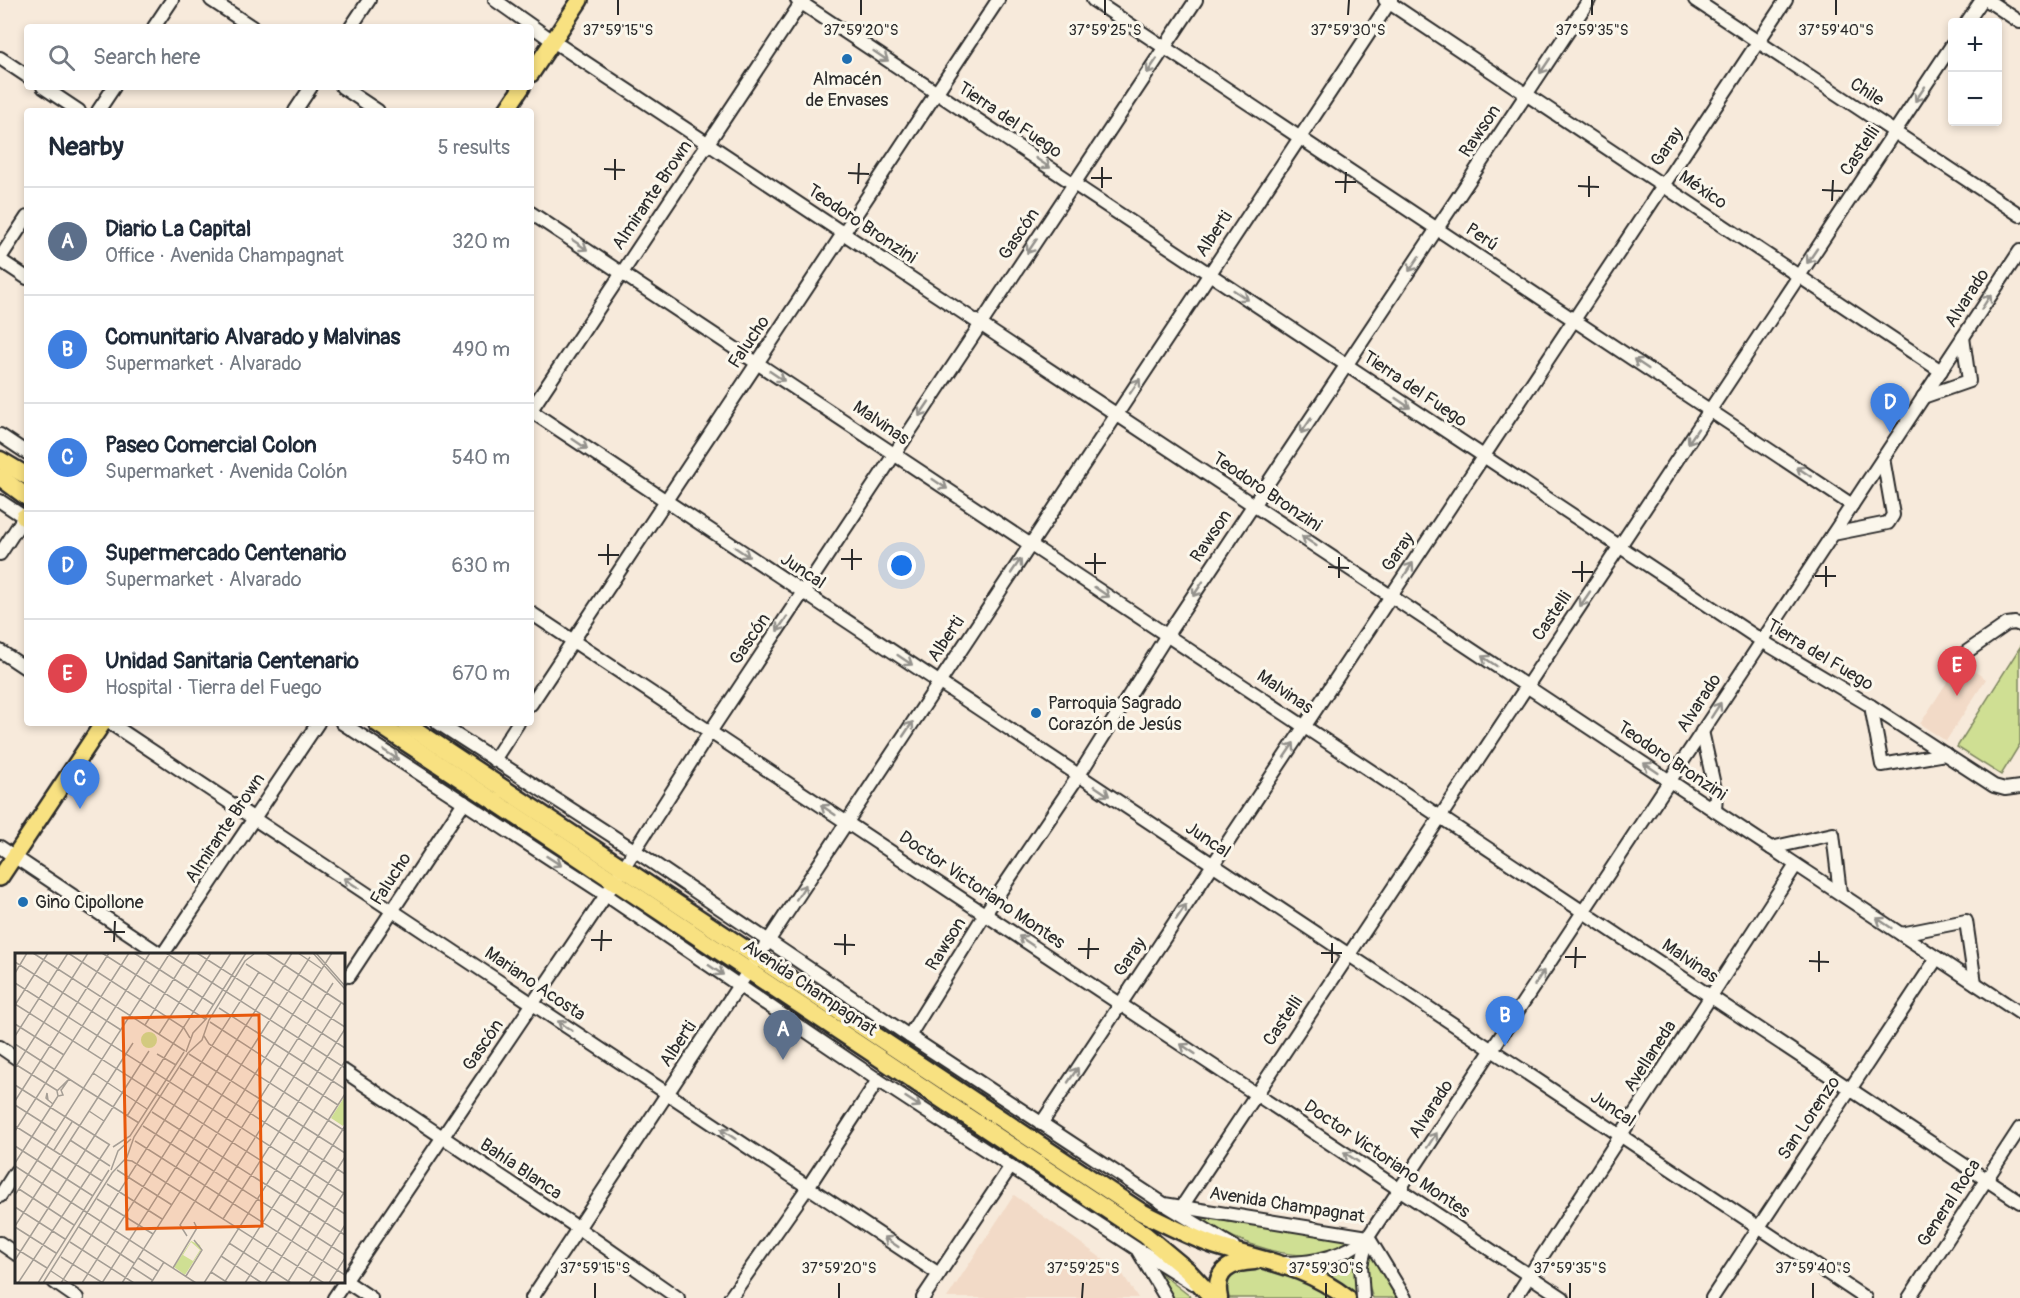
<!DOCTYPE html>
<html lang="en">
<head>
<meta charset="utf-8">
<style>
	:root { --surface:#fff; --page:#f2f2f3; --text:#1f2937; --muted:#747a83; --line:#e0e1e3; --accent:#d93025 }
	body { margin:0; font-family:Pangolin,sans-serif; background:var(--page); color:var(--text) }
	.controls { position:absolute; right:18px; top:18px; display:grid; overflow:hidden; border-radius:6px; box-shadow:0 3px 9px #0003 }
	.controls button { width:54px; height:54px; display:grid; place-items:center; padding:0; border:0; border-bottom:2px solid var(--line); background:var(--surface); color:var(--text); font:30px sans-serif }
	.you { position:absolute; left:902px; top:566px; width:21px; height:21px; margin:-15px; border:4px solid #fff; border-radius:50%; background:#1a73e8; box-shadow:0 0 0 9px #1a73e833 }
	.badge { display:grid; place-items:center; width:39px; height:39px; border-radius:50%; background:var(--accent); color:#fff; font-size:20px; font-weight:700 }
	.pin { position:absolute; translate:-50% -50px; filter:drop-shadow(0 2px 3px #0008) }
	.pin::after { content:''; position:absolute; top:32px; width:21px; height:18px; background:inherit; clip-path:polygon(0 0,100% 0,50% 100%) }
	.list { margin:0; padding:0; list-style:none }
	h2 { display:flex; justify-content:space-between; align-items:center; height:78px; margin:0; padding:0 24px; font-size:26px }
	h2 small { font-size:20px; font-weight:400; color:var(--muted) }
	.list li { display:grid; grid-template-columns:39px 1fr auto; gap:18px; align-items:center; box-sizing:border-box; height:108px; padding:0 24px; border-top:2px solid var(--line) }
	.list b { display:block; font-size:22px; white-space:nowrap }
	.list p { margin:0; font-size:20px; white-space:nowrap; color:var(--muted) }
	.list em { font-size:20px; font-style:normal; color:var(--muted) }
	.icon { flex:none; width:33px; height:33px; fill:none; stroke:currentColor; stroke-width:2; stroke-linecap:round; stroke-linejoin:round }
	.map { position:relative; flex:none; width:2020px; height:1298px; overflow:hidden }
	.search { position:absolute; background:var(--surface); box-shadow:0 3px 9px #0003; left:24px; top:24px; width:510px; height:66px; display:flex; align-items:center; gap:15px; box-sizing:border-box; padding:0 21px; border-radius:6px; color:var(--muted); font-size:22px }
	.panel { position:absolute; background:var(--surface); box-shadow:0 3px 9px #0003; left:24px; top:108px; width:510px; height:618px; border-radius:6px }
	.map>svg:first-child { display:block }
</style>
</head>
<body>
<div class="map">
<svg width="2020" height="1298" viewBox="0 0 2020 1298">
	<rect width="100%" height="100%" fill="#f7eadb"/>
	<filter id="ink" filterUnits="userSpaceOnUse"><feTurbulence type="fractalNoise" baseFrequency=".0167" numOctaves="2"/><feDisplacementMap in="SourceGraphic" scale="12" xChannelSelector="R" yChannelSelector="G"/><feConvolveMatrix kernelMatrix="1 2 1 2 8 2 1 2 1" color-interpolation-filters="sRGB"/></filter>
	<g filter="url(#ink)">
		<g fill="#f2dac7">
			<path d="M1960 662 1986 679 1946 741 1920 724Z"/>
			<path d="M1014 1195 1122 1273 1138 1298H947Z"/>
		</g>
		<g fill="#cfdf93" stroke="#7d855f" stroke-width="1.5">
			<path d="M2020 647V744L2001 775 1957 747Z"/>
			<path d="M1196 1217 1352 1239C1311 1275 1235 1242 1196 1217Z"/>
			<path d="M1363 1244 1357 1270V1296L1304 1266Z"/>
			<path d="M1371 1250 1400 1298H1373C1366 1281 1367 1267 1371 1250Z"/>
			<path d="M1252 1268C1284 1271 1309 1284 1337 1298H1226C1224 1275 1231 1273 1252 1268Z"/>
			<path d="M1159 1272 1191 1297 1192 1298H1174Z"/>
		</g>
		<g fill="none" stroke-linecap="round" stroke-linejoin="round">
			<g stroke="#2b2b2b" stroke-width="16">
				<g id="minor">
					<path d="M211 0 252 27"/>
					<path d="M495 0 553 41 2020 1013"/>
					<path d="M797 0 1762 641 1871 706 1994 786 2005 789 2020 787"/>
					<path d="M1093 0 1852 505"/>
					<path d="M1385 0 1941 371"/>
					<path d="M1695 0 2020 215"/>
					<path d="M1987 0 2020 22"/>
					<path d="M1967 22 1982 0"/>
					<path d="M154 27 172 0"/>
					<path d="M351 27 369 0"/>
					<path d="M0 58 27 76"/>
					<path d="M43 87 79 111"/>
					<path d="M342 87 378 111"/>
					<path d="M98 111 114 87"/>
					<path d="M295 111 311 87"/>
					<path d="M531 213 2020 1202"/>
					<path d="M0 258 27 217"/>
					<path d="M0 260 27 278"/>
					<path d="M1923 397 1969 381 1963 337"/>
					<path d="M531 410 803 0"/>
					<path d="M531 411 1865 1298"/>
					<path d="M0 435 27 453"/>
					<path d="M0 501 24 517 27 523"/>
					<path d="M1833 534 1888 523 1893 515 1883 458"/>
					<path d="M0 554 24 517"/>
					<path d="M531 613 1563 1298"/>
					<path d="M0 651 27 669"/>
					<path d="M1965 653 2007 624 2015 623 2020 625"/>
					<path d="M531 704 998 0"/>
					<path d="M1871 706 1882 765 1945 754"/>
					<path d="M110 723 939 1274"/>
					<path d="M342 723 606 895 878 1080 1137 1249 1166 1298"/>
					<path d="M438 723 634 850 909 1036 1164 1204 1368 1237"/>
					<path d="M1702 731 1716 794 1715 811"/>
					<path d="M494 760 518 723"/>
					<path d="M0 847 160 954"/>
					<path d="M1771 848 1833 834 1840 893"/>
					<path d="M1901 934 1966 921 1975 983"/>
					<path d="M163 954 318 723"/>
					<path d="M349 976 464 802"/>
					<path d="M909 1036 985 914 1079 775 1167 635 1589 0"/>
					<path d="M0 1047 16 1058"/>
					<path d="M344 1071 578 1228 678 1298"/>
					<path d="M1041 1124 1786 0"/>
					<path d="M0 1196 16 1171"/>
					<path d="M1169 1207 1233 1246"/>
					<path d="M1181 1208 1952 45"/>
					<path d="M1368 1237 1405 1298"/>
					<path d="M0 1243 16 1254"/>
					<path d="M1141 1251 1192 1283"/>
					<path d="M1285 1263C1315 1263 1345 1255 1368 1237"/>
					<path d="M344 1280 371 1298"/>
					<path d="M54 1282 77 1298"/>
					<path d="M334 1298 606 895 710 732 1196 0"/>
					<path d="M532 1298 1391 0"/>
					<path d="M730 1298 808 1187 878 1080"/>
					<path d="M923 1298 1011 1166"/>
					<path d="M1363 1298 1361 1265 1368 1237 2020 251"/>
					<path d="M1515 1298 1796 865"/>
					<path d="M1712 1298 1937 958"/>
					<path d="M1909 1298 2020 1128"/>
				</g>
			</g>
			<g stroke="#2b2b2b" stroke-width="20">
				<g id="major">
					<path d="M531 74 580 0"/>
					<path d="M506 111 522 87"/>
					<path d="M0 878 103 723"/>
				</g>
			</g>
			<g stroke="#2b2b2b" stroke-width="21">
				<g id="highway">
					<path d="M0 460 27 476"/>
					<path d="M0 477 27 497"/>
					<path d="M24 517 27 519"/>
					<path d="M377 723 1145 1235 1187 1270 1213 1298"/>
					<path d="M405 723 1141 1212C1165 1224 1190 1237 1216 1246 1266 1262 1304 1265 1347 1298"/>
					<path d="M1219 1298C1213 1270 1231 1262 1255 1261"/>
				</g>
			</g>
			<use href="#minor" stroke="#fbf7ec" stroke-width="12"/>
			<use href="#major" stroke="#f8e181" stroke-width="15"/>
			<use href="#highway" stroke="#f8e181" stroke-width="16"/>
		</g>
		<defs><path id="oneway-shaft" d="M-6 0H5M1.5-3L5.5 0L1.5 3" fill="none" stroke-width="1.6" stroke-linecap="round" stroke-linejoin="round" transform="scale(1.5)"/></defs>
		<g stroke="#93918c">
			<use href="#oneway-shaft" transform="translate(881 56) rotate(34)"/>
			<use href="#oneway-shaft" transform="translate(1152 66) rotate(124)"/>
			<use href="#oneway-shaft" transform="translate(1545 66) rotate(124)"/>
			<use href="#oneway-shaft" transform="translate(1920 94) rotate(124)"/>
			<use href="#oneway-shaft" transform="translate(1043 163) rotate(34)"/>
			<use href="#oneway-shaft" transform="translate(580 245) rotate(34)"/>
			<use href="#oneway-shaft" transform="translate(1032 246) rotate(124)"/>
			<use href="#oneway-shaft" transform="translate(1812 256) rotate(124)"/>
			<use href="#oneway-shaft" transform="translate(1414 264) rotate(124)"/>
			<use href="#oneway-shaft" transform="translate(1241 295) rotate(34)"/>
			<use href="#oneway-shaft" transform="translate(1986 302) rotate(-57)"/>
			<use href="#oneway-shaft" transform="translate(1641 364) rotate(-146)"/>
			<use href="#oneway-shaft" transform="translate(777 376) rotate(34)"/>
			<use href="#oneway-shaft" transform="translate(1135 386) rotate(-56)"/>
			<use href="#oneway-shaft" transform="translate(1403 403) rotate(34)"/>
			<use href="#oneway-shaft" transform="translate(924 409) rotate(124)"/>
			<use href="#oneway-shaft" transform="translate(1306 426) rotate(124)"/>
			<use href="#oneway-shaft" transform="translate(1693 436) rotate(124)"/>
			<use href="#oneway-shaft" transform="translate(580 444) rotate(34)"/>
			<use href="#oneway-shaft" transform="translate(1804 472) rotate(-146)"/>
			<use href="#oneway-shaft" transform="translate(940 484) rotate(34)"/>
			<use href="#oneway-shaft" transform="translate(1309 541) rotate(-146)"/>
			<use href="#oneway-shaft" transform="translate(742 552) rotate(34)"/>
			<use href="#oneway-shaft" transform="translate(1016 566) rotate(-56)"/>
			<use href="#oneway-shaft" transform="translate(1408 570) rotate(-56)"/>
			<use href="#oneway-shaft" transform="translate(1198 589) rotate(124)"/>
			<use href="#oneway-shaft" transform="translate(1102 592) rotate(34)"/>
			<use href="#oneway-shaft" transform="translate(1585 599) rotate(124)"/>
			<use href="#oneway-shaft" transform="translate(782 624) rotate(124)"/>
			<use href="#oneway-shaft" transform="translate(905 660) rotate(34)"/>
			<use href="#oneway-shaft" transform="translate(1489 661) rotate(-146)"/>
			<use href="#oneway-shaft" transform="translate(1716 710) rotate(-57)"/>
			<use href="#oneway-shaft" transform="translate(908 729) rotate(-56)"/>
			<use href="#oneway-shaft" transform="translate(1289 750) rotate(-56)"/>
			<use href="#oneway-shaft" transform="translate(391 755) rotate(33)"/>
			<use href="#oneway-shaft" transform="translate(1651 768) rotate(-146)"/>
			<use href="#oneway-shaft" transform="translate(1102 791) rotate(34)"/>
			<use href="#oneway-shaft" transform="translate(828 810) rotate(-146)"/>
			<use href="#oneway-shaft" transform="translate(554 861) rotate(33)"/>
			<use href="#oneway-shaft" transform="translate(351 883) rotate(-147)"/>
			<use href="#oneway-shaft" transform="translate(801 892) rotate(-57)"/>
			<use href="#oneway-shaft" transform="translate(1181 912) rotate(-56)"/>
			<use href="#oneway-shaft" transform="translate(1884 923) rotate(-146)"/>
			<use href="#oneway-shaft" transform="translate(1026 941) rotate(-146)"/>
			<use href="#oneway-shaft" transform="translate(716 970) rotate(34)"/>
			<use href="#oneway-shaft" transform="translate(1539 978) rotate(-57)"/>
			<use href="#oneway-shaft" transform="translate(565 1026) rotate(-146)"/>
			<use href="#oneway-shaft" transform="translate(1188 1049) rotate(-146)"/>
			<use href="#oneway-shaft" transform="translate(1073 1075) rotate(-56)"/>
			<use href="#oneway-shaft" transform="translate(913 1102) rotate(33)"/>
			<use href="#oneway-shaft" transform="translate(728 1134) rotate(-146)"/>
			<use href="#oneway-shaft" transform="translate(1432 1140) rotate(-57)"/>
			<use href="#oneway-shaft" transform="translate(1351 1157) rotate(-146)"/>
			<use href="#oneway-shaft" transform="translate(891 1242) rotate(-146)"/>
		</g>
	</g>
	<path fill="none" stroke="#2b2b2b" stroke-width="2" d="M618 15V0M861 15V0M1105 15V0M1348 15 1349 0M1592 15V0M1836 15V0M604 169 625 170M848 173 869 174M1091 178H1112M615 180V159M1335 182H1356M858 184 859 163M1578 186 1599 187M1102 188V167M1822 190 1843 191M1345 193 1346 172M1589 197V176M1832 201 1833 180M598 555H619M841 559H862M1085 563H1106M608 565V544M1328 567 1349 568M852 570V549M1572 572H1593M1095 574V553M1815 576H1836M1339 578V557M1582 582V561M1826 587V566M104 932H125M591 940H612M114 942 115 921M834 944 855 945M1078 949H1099M601 951 602 930M1321 953H1342M845 955V934M1565 957H1586M1088 959 1089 938M1809 961 1829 962M1332 963V943M1575 968 1576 947M1819 972V951M595 1298V1283M839 1298V1283M1082 1298 1083 1283M1326 1298V1283M1570 1298V1283M1813 1298V1283"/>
	<g fill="#1f6fb2" stroke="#fbf7ec" stroke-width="2">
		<circle cx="847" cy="59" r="6"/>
		<circle cx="1036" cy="713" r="6"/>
		<circle cx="23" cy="902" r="6"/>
	</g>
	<g text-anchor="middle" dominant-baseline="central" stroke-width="6" stroke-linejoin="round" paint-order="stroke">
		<g font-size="18" fill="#2b2b2b" stroke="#fbf7ec" text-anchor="start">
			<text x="847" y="79" text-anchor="middle">Almacén<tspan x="847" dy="21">de Envases</tspan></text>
			<text x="1048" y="703">Parroquia Sagrado<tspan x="1048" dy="21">Corazón de Jesús</tspan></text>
			<text x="35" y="902">Gino Cipollone</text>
		</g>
		<g font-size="18" fill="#2b2b2b" stroke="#fbf7ec">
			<text transform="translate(1867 92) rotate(33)">Chile</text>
			<text transform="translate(1010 120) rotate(34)">Tierra del Fuego</text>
			<text transform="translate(1480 131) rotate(-56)">Rawson</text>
			<text transform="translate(1667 147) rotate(-56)">Garay</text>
			<text transform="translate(1860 151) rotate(-56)">Castelli</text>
			<text transform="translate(1703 190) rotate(34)">México</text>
			<text transform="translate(652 195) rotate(-56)">Almirante Brown</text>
			<text transform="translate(862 224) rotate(34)">Teodoro Bronzini</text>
			<text transform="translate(1019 234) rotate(-56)">Gascón</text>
			<text transform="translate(1214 234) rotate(-56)">Alberti</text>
			<text transform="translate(1482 237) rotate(34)">Perú</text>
			<text transform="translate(1967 298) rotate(-57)">Alvarado</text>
			<text transform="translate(749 342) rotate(-56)">Falucho</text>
			<text transform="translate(1415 389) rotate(34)">Tierra del Fuego</text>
			<text transform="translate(881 423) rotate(34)">Malvinas</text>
			<text transform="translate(1267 492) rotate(34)">Teodoro Bronzini</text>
			<text transform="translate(1211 536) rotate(-56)">Rawson</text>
			<text transform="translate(1398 552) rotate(-56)">Garay</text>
			<text transform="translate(803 571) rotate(34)">Juncal</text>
			<text transform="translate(1552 616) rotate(-56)">Castelli</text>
			<text transform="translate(750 639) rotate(-56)">Gascón</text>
			<text transform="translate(946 639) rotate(-56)">Alberti</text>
			<text transform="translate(1820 655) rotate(31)">Tierra del Fuego</text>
			<text transform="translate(1285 692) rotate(34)">Malvinas</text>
			<text transform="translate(1699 703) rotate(-57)">Alvarado</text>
			<text transform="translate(1672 761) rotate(34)">Teodoro Bronzini</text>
			<text transform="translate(225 828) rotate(-56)">Almirante Brown</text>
			<text transform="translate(1208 840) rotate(34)">Juncal</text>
			<text transform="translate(391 879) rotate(-57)">Falucho</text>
			<text transform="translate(982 890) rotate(34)">Doctor Victoriano Montes</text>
			<text transform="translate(946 944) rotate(-58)">Rawson</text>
			<text transform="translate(1130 957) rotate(-56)">Garay</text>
			<text transform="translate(1690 961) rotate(34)">Malvinas</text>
			<text transform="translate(535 984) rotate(34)">Mariano Acosta</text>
			<text transform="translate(810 988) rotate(34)">Avenida Champagnat</text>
			<text transform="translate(1283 1021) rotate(-56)">Castelli</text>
			<text transform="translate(678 1044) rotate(-56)">Alberti</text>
			<text transform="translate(483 1045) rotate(-56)">Gascón</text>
			<text transform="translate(1650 1056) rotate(-57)">Avellaneda</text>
			<text transform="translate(1431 1109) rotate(-57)">Alvarado</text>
			<text transform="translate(1613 1109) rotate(34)">Juncal</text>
			<text transform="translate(1809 1118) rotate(-56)">San Lorenzo</text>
			<text transform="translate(1387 1159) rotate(34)">Doctor Victoriano Montes</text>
			<text transform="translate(521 1169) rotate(34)">Bahía Blanca</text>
			<text transform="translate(1949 1203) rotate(-57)">General Roca</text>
			<text transform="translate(1287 1205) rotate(9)">Avenida Champagnat</text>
		</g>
	</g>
	<g transform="translate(15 953)">
		<rect width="330" height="330" fill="#f7eadb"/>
		<path d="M126 87a8 8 0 1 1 16 0a8 8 0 1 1-16 0ZM330 143V169L328 173 316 165ZM176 288 185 292 186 297 170 322 159 314ZM176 289 185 297 178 308 168 302Z" fill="#cfdf93" fill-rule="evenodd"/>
		<path fill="none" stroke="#a59e95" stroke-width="1.5" d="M18 0 170 98M53 0 169 75 175 85M87 0 190 66M119 0 199 52M151 0 330 115M182 0 330 95M251 0 330 52M283 0 307 16M298 0 330 36M301 0 330 33M0 9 106 77M231 11 330 74M0 20 12 0M0 30 330 241M0 51 330 261M0 52 33 0M204 55 330 136M190 65 231 0M195 69 323 152M0 71 49 102M130 72 175 0M144 81 196 0M0 83 53 0M189 83 194 91 330 178M0 91 68 135M73 97 135 0M171 99 178 80 192 65M142 101 161 112M174 101 330 200M0 111 43 138M0 115 73 0M165 115 330 221M78 120 132 156M54 126 47 136 46 137 48 142 43 143 42 138 54 126M0 132 95 192M68 135 124 170M33 147 32 140 31 145 33 147 38 151M0 148 94 0M0 152 41 178M74 158 89 168M137 159 330 282M112 163 216 0M0 173 87 228M128 173 330 302M0 178 114 0M55 187 95 213M120 188 330 322M0 193 78 243M98 194 115 183 169 99M39 197 57 169M110 207 117 208 309 330M0 210 43 143M0 213 181 330M96 217 103 198 116 186M102 217 157 252M92 231 147 266M4 236 59 272M0 242 155 0M82 246 138 281M0 254 50 286M194 257 326 50M208 266 330 76M0 273 118 90M0 274 41 300M64 274 119 310M172 283 165 272 318 30M55 289 119 330M214 290 276 330M0 295 32 315M206 303 247 330M46 304 88 330M123 305 143 318M0 307 134 98M117 314 137 327M158 315 182 275 179 269M36 318 54 330M196 319 213 330M171 323 187 297 179 287M3 330 94 192M23 330 94 217M28 330 97 220 112 204 119 184 173 100 187 87 194 67 230 8 239 1M46 330 244 19M67 330 277 0M87 330 295 4M107 330 317 0M136 330 149 309M189 330 330 108M209 330 330 141M230 330 330 173M250 330 330 204M272 330 330 238M294 330 330 272M314 330 330 305"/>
		<path fill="#e8590c" fill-opacity="0.15" stroke="#e8590c" stroke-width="3" d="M244 62 247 273 112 276 108 65Z"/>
		<rect width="330" height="330" fill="none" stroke="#2b2b2b" stroke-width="3"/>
	</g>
	<g font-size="15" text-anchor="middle" fill="#2b2b2b" stroke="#fbf7ec" stroke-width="6" stroke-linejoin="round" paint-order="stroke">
		<text x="618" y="35">37°59'15"S</text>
		<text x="861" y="35">37°59'20"S</text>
		<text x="1105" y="35">37°59'25"S</text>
		<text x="1348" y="35">37°59'30"S</text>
		<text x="1592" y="35">37°59'35"S</text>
		<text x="1836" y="35">37°59'40"S</text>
		<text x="595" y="1273">37°59'15"S</text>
		<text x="839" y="1273">37°59'20"S</text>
		<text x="1083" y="1273">37°59'25"S</text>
		<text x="1326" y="1273">37°59'30"S</text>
		<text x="1570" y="1273">37°59'35"S</text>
		<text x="1813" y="1273">37°59'40"S</text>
	</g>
</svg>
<div class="controls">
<button>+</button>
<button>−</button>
</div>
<div class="you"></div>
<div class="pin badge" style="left:783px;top:1060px;background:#5c6f8a">A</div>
<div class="pin badge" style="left:1505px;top:1046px;background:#3f7fe0">B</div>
<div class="pin badge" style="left:80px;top:809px;background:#3f7fe0">C</div>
<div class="pin badge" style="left:1890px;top:433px;background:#3f7fe0">D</div>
<div class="pin badge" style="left:1957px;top:696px;background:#e0444e">E</div>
<div class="search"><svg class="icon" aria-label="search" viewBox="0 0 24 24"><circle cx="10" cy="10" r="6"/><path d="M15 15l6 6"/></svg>Search here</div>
<section class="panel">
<h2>Nearby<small>5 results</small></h2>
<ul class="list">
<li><span class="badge" style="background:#5c6f8a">A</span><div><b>Diario La Capital</b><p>Office · Avenida Champagnat</p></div><em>320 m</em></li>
<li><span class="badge" style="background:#3f7fe0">B</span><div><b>Comunitario Alvarado y Malvinas</b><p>Supermarket · Alvarado</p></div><em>490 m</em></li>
<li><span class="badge" style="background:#3f7fe0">C</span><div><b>Paseo Comercial Colon</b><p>Supermarket · Avenida Colón</p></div><em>540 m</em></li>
<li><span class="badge" style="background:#3f7fe0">D</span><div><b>Supermercado Centenario</b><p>Supermarket · Alvarado</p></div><em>630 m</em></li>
<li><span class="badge" style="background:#e0444e">E</span><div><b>Unidad Sanitaria Centenario</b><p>Hospital · Tierra del Fuego</p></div><em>670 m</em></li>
</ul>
</section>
</div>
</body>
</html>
